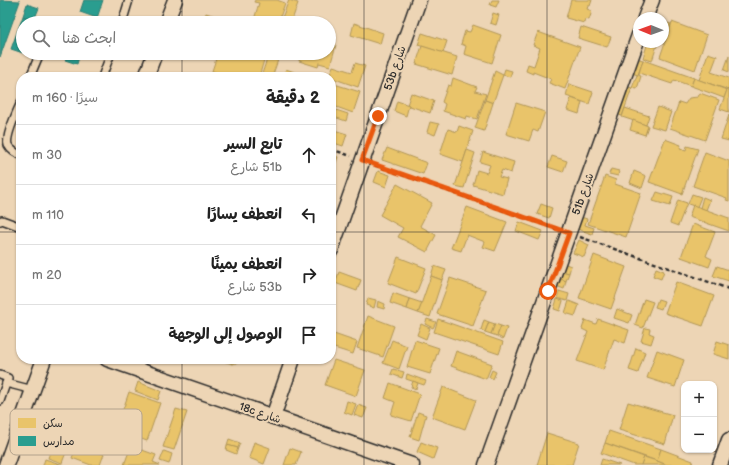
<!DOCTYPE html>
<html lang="ar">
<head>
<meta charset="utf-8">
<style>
	:root { --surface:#fff; --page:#f2f2f2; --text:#222; --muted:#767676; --line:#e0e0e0 }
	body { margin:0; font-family:"Balsamiq Sans","Playpen Sans Arabic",sans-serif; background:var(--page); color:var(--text); direction:rtl }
	.controls { position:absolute; right:12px; bottom:12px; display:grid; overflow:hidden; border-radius:8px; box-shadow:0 1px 3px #0004 }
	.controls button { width:36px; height:36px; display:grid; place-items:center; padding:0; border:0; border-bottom:1px solid var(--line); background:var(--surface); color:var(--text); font:20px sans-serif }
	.compass { position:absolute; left:633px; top:12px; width:36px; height:36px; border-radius:50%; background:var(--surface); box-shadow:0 1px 3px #0004; rotate:271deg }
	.stop { position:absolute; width:12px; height:12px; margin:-9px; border:3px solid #ea580c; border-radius:50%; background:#fff }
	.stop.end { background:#ea580c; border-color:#fff; box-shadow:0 1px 4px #0008 }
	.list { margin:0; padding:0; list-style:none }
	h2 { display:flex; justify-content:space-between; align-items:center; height:52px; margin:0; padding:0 16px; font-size:17px }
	h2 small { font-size:13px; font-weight:400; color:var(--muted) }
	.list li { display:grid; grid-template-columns:26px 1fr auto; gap:12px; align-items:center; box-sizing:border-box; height:60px; padding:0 16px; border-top:1px solid var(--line) }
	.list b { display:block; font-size:15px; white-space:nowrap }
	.list p { margin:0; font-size:13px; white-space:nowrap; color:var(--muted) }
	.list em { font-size:13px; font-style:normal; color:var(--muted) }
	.icon { flex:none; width:22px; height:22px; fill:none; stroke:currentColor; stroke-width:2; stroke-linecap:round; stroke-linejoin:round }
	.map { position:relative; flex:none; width:729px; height:465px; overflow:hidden; direction:ltr }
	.search { position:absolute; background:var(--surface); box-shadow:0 1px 3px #0004; left:16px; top:16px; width:320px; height:44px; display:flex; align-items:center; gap:10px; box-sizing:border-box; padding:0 14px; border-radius:22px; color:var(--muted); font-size:15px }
	.panel { position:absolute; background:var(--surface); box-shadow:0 1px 3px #0004; left:16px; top:72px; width:320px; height:292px; border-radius:16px; direction:rtl }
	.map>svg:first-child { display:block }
</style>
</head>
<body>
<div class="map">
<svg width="729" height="465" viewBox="0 0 729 465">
	<rect width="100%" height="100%" fill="#edd5b5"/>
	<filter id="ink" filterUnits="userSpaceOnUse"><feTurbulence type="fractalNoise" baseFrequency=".025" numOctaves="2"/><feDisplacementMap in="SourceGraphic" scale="8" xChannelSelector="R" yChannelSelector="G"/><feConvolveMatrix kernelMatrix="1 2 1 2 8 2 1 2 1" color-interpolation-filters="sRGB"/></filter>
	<g filter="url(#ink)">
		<g fill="#e9c46a" stroke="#b09657">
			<path d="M255 0H277L285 3 278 23H253L259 3 254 2Z"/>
			<path d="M289 0 298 3 291 23H280Z"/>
			<path d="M492 0H499L496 7 490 5Z"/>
			<path d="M571 0H592L590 6H588L587 9 592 11 589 20 585 19 584 23 566 18Z"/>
			<path d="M206 13 218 17 216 23H203Z"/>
			<path d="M493 13 499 15 496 25 490 23Z"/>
			<path d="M663 22 671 24 665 42 663 41Z"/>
			<path d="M672 22 707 35 695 70 660 57Z"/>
			<path d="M354 23 383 33 380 44 351 35Z"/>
			<path d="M473 25 501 35 492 63 464 54 466 46 461 44 465 31 470 32Z"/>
			<path d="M581 27 611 37 607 47 578 38Z"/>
			<path d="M329 32 334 34 331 44 336 45 330 66 319 63 318 67 299 61 300 57 289 53H329Z"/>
			<path d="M538 32 580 47 565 89 549 83 551 79 533 72V74L526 71 528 64 534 66 540 48 533 45Z"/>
			<path d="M422 33 447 41 443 53 418 45Z"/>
			<path d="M648 42H658L652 61 643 58Z"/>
			<path d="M422 46 457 57 452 75 416 64Z"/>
			<path d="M218 53H243L264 60 259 77H220L221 74 212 71Z"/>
			<path d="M269 53H280L278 60 268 56Z"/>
			<path d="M708 53 717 56 711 72 729 78V90L699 80Z"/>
			<path d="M268 56 278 60 272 77H261Z"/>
			<path d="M729 56V72L724 70Z"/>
			<path d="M633 57 643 60 638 75 628 72Z"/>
			<path d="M643 60 694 78 691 86 674 80 672 84 639 73Z"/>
			<path d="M355 63 365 66 358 87 329 77 333 66 352 72Z"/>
			<path d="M286 69 308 77H283Z"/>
			<path d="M505 69 512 71 510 77 503 75Z"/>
			<path d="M495 71 503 75 493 103 485 100Z"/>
			<path d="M637 75 641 76 637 89 632 88Z"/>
			<path d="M453 78 477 87 475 91 486 94 477 119 467 116 466 119 443 111 445 104 442 102 448 85 451 86Z"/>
			<path d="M694 78 727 90 724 98 691 86Z"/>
			<path d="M331 83 360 92 353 113 331 105Z"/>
			<path d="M569 84 593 92 589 104 566 96Z"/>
			<path d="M623 85 632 88 622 116 613 113Z"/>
			<path d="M727 90H729V112L720 109Z"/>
			<path d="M411 93 434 101 430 113 407 105Z"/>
			<path d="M700 93 719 100 705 140 670 128 679 102 685 104 689 98 698 97Z"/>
			<path d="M571 98 582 102 579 114 567 110Z"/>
			<path d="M485 100 493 103 484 131 475 128Z"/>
			<path d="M397 101 409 105 406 116 394 111Z"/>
			<path d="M516 103 545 112 538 132 533 130 529 141 506 134Z"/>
			<path d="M658 107 671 112 665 130 651 126Z"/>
			<path d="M625 108 649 116 646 125 622 117Z"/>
			<path d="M336 110 348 114 346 121 334 117Z"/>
			<path d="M729 115V141L721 139Z"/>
			<path d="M633 120 648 126 645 135 630 130Z"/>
			<path d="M430 122 439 124 435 135 427 132Z"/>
			<path d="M459 126 473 131 463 162 440 154 448 129 457 132Z"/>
			<path d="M331 129 347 134 343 146 331 142Z"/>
			<path d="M665 139 681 145 680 148 686 150 687 146 698 149 682 194 649 182Z"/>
			<path d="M387 148 427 163 423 174 382 160Z"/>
			<path d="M467 150 475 153 464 188 455 186Z"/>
			<path d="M483 152 514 162 511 173 502 170 499 177 507 179 503 194 473 185 477 170 487 173 490 165 480 162Z"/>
			<path d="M705 152 729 161V201L726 200 727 198 693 186Z"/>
			<path d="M331 155 338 157 333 170 331 169Z"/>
			<path d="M552 156 567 161 563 172 548 167Z"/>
			<path d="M611 169 619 171 618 176 609 174Z"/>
			<path d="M378 171 390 175 386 187 374 182Z"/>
			<path d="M634 171 646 176 642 188 630 183Z"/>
			<path d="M605 176 616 180 615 184 641 193 626 237 588 224Z"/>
			<path d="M397 184 432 203 420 226 436 235 427 252 398 237 403 228 380 215Z"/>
			<path d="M657 192 673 197 670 206 653 201Z"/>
			<path d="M692 194 701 197 697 207 688 204Z"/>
			<path d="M703 197 710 200 706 210 700 208Z"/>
			<path d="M678 200 687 203 678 226 670 223Z"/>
			<path d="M541 204 552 208 549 218 537 214Z"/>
			<path d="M693 205 729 218V231L689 217Z"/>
			<path d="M467 207 507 222 495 251 483 247 485 242 467 235 461 251 451 248Z"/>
			<path d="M581 217 587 219 585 225 594 228 592 234 577 229Z"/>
			<path d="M519 222 543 231 539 240 516 231Z"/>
			<path d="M693 224 715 232 706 256 712 259 709 267 681 257Z"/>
			<path d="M579 240 589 245 584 257 573 253Z"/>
			<path d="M594 255 626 267 611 309 579 298Z"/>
			<path d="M398 257 426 268 416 294 388 283Z"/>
			<path d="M563 263 571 266 569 273 561 271Z"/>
			<path d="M434 266 446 270 442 280 431 276Z"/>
			<path d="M717 266 729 270V281L713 276Z"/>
			<path d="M656 268 664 271 661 279 653 276Z"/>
			<path d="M561 271 569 273 566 281 558 278Z"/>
			<path d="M339 272 361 280 357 291 335 283Z"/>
			<path d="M431 276 442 280 430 317 418 313Z"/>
			<path d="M450 278 486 290 473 326 437 314Z"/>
			<path d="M558 278 566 281 564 289 556 286Z"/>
			<path d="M676 282 714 296 703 326 665 313Z"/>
			<path d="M559 291 569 294 567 301 557 298Z"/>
			<path d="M393 293 410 299 407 309 390 303Z"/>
			<path d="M368 298 376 300 374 308 366 305Z"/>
			<path d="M410 299 422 303 418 313 407 309Z"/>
			<path d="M557 299 563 301 560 311 554 309Z"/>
			<path d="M644 299 653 302 643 328 635 325Z"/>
			<path d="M658 299 664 301 661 309 655 307Z"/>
			<path d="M378 301 385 304 384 309 377 307Z"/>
			<path d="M569 301 579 305 575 316 565 313Z"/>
			<path d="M617 309 632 315 629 323 614 318Z"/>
			<path d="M368 316 394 326 383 357 357 348Z"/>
			<path d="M427 319 436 322 433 328 425 324Z"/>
			<path d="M438 319 503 342 499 354 434 332Z"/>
			<path d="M598 319 629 330 625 343 614 339 603 370 577 361 588 332 582 329 585 320 596 324Z"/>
			<path d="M484 320 489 322 485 332 481 330Z"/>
			<path d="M489 322 495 324 491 334 485 332Z"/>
			<path d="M421 324 430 328 426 339 417 335Z"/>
			<path d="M495 324 501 326 497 336 491 334Z"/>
			<path d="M501 326 507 328 503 339 497 336Z"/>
			<path d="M645 328 650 329 649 333 654 335 651 344 641 341Z"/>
			<path d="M331 333 357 342 353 354 331 347Z"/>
			<path d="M392 340 407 346 399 369 383 363Z"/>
			<path d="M415 340 439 348 430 374 407 367Z"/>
			<path d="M717 341 729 345V359L713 354Z"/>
			<path d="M636 348 645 352 638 373 629 370Z"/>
			<path d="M657 350 684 360 675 387 647 378Z"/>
			<path d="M456 351 492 364 486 379 451 366Z"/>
			<path d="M220 359H246L233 364 220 360Z"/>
			<path d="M334 360 365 370 356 396 325 385Z"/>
			<path d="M393 369 404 372 402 378 391 374Z"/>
			<path d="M492 370 496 372 493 379 489 377Z"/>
			<path d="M407 374 426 381 424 385 406 379Z"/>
			<path d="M413 381 418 383 416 389 411 387Z"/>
			<path d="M138 382 161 391 158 400 135 391Z"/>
			<path d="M390 383 420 394 411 421 391 415 395 402 385 398Z"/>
			<path d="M443 387 476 400 465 429 432 417Z"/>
			<path d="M129 392 160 403 147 441 116 430Z"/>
			<path d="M347 401 356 404 352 415 344 412Z"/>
			<path d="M628 402 673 415 665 444 619 430Z"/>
			<path d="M358 405 367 408 363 418 354 415Z"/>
			<path d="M176 409 187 412 174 450 163 447Z"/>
			<path d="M418 412 426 415 419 440 410 437Z"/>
			<path d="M609 431 661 449 657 461 605 443Z"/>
			<path d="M547 433 579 443 572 465H537Z"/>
			<path d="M81 435 102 442 98 452 104 454 100 465H91L72 458Z"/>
			<path d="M229 439 240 443 238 448 227 445Z"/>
			<path d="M254 442 270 448 264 464 249 458Z"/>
			<path d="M421 442 437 448 433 459 417 452Z"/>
			<path d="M605 443 644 457 641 465H634L601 453Z"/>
			<path d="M227 445 238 448 236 454 226 450Z"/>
			<path d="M131 446 156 455 153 462 160 465H124Z"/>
			<path d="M52 447 66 452 62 463 48 458Z"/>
			<path d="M290 448 301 452 296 465H284Z"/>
			<path d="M661 449 693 461 692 465H667L657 461Z"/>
			<path d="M164 451 172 454 169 464 160 461Z"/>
			<path d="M644 457 657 461 667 465H641Z"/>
			<path d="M45 459 63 465H43Z"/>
			<path d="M602 459 620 465H600Z"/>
		</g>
		<g fill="#2a9d8f" stroke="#2a7b71">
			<path d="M0 0 20 1 0 57Z"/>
			<path d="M84 0H103L97 18 80 12Z"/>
			<path d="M27 4 39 8 34 20 23 16Z"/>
			<path d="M23 16 34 20V23H23V28L19 27Z"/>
			<path d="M19 27 23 28V41L15 38Z"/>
			<path d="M15 38 23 41V53L11 49Z"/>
			<path d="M67 53H80L77 64 65 60Z"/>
		</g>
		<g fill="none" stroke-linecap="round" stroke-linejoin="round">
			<g stroke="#2b2b2b" stroke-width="10">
				<g id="service">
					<path d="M122 23 129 0"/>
					<path d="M30 77 40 53"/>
					<path d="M102 77 111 53"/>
					<path d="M21 102C17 112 5 136 8 145 11 151 16 153 21 155"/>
					<path d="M0 221 2 220 21 227"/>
					<path d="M0 375 8 378 0 401"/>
					<path d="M6 383 33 390"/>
				</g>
			</g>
			<g stroke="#2b2b2b" stroke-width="17">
				<g id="minor">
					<path d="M645 18 652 0"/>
					<path d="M166 23 175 0"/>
					<path d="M146 77 155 53"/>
					<path d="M331 250 419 0"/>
					<path d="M107 359 412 465"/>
					<path d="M273 417 293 359"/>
					<path d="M6 465 44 359"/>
					<path d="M486 465 639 35"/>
					<path d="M720 465 729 440"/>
				</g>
			</g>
			<g stroke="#2b2b2b" stroke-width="2.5" stroke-dasharray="4 3" stroke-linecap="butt">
				<path d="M331 149 351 156"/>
				<path d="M375 165 557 229"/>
				<path d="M580 237 729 289"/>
			</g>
			<use href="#service" stroke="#edd5b5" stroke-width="7"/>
			<use href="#minor" stroke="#edd5b5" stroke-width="14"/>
		</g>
	</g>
	<g fill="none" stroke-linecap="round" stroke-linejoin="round" filter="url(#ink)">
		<path stroke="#ea580c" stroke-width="5" d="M378 116 362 160 569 233 548 291"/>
	</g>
	<path fill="none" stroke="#2b2b2b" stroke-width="1" stroke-opacity="0.55" d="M182 0V23M364 0V465M547 0V465M182 53V77M0 232H21M331 232H729M182 359V465"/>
	<g text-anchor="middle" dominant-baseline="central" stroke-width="4" stroke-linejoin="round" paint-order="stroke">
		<g font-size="11" fill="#2b2b2b" stroke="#edd5b5">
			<text transform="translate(395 68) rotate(-71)">53b شارع</text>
			<text transform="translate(583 194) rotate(-70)">51b شارع</text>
			<text transform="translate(260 413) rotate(19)">18c شارع</text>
		</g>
	</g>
	<rect x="10" y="409" width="132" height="46" rx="6" fill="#edd5b5" stroke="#b3a28c" stroke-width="1"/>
	<rect x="18" y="418" width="18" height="10" fill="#e9c46a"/>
	<rect x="18" y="436" width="18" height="10" fill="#2a9d8f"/>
	<g font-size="11" fill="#2b2b2b">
		<text x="43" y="427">سكن</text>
		<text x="43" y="445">مدارس</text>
	</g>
</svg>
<div class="controls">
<button>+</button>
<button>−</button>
</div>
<svg class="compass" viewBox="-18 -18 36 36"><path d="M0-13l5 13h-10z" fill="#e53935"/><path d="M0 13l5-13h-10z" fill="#767676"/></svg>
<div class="stop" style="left:548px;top:291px"></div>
<div class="stop end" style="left:378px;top:116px"></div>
<div class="search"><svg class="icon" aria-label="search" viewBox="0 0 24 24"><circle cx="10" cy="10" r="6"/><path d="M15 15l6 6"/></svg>ابحث هنا</div>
<section class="panel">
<h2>2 دقيقة<small>سيرًا · 160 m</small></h2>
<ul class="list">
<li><svg class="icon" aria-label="ahead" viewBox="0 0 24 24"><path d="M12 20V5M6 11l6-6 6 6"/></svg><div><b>تابع السير</b><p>51b شارع</p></div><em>30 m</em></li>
<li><svg class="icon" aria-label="left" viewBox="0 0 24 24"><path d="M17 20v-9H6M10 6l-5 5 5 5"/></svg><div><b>انعطف يسارًا</b></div><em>110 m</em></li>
<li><svg class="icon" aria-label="right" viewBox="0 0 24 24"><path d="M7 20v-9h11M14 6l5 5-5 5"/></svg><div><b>انعطف يمينًا</b><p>53b شارع</p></div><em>20 m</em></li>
<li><svg class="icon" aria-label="arrive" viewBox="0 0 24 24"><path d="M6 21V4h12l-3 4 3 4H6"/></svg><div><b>الوصول إلى الوجهة</b></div></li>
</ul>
</section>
</div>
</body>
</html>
